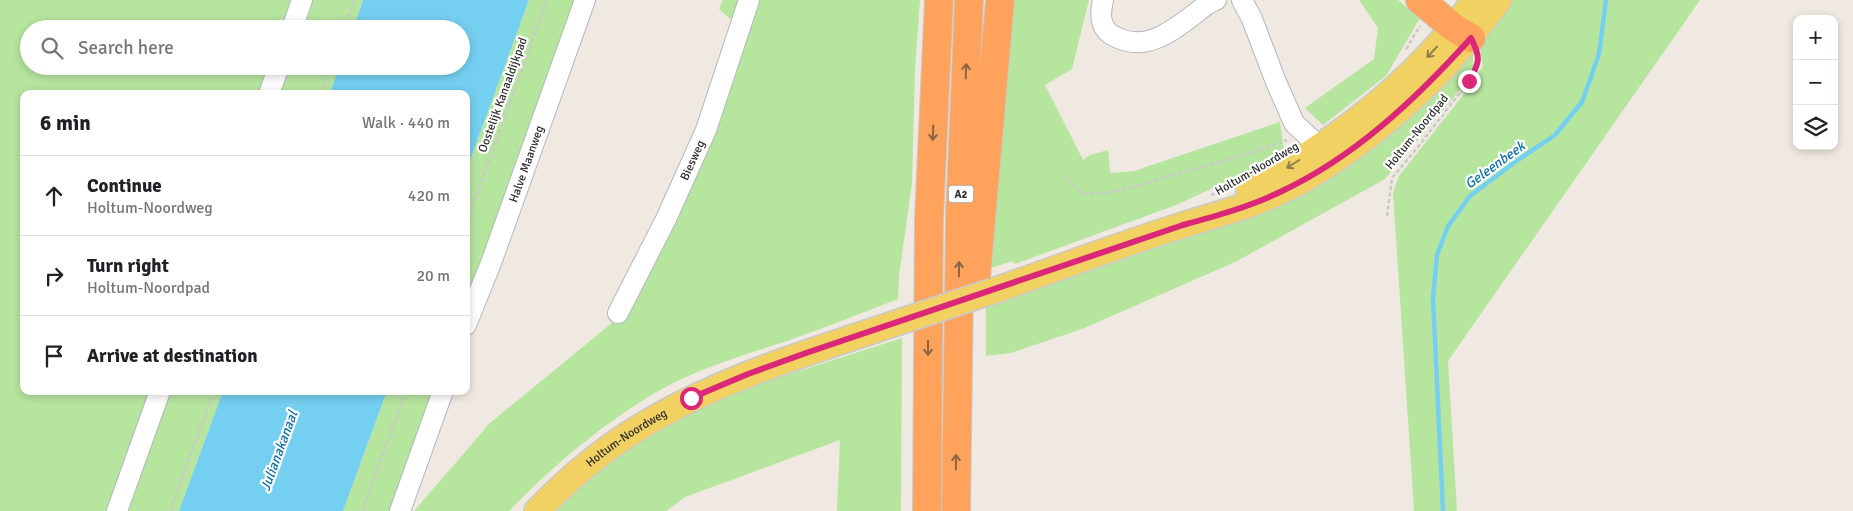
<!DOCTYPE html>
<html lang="en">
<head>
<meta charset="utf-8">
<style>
	:root { --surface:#fff; --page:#f6f6f6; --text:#202124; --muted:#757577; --line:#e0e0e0 }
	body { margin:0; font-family:Signika,sans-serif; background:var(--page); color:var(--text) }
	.controls { position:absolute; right:15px; top:15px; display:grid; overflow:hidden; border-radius:10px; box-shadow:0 2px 8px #0003 }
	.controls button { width:45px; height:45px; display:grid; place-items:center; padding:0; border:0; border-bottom:1px solid var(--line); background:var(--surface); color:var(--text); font:25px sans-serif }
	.stop { position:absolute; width:15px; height:15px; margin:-11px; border:4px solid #db2777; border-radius:50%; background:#fff }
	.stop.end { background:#db2777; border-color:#fff; box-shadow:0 1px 5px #0008 }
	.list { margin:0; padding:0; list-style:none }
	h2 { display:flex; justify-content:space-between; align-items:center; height:65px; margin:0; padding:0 20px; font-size:21px }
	h2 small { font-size:16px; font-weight:400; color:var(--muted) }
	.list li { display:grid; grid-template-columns:32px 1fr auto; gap:15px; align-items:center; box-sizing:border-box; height:80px; padding:0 20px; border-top:1px solid var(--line) }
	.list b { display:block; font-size:19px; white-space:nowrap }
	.list p { margin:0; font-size:16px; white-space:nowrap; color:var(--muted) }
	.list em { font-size:16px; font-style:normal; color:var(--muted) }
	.icon { flex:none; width:28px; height:28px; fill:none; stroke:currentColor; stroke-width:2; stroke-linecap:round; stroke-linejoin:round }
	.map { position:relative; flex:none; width:1853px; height:511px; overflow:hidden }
	.search { position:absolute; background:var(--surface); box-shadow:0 2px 8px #0003; left:20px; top:20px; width:450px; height:55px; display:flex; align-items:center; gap:12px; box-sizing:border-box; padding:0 18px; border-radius:28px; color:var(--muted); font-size:19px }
	.panel { position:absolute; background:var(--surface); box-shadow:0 2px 8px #0003; left:20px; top:90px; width:450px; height:305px; border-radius:10px }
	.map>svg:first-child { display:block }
</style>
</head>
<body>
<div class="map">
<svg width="1853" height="511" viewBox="0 0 1853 511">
	<rect width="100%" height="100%" fill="#efe9e1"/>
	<g fill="#b6e59e">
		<path d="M0 0H291L281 29H29V66H268L258 94H24V391H149L106 511H0Z"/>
		<path d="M305 0H363L353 29H294Z"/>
		<path d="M529 0H583L466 327V171Z"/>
		<path d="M723 0H920L915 69 912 183 899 276 898 299C861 313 824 328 787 341 744 355 699 368 660 390 603 423 554 465 509 511H414L490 423 613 322 675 192 735 23 719 9Z"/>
		<path d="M1006 0H1089L1072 69 1045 85 1083 160 1090 155 1108 150 1110 173 1134 171 1280 122 1284 150 1245 173 1176 205 1015 264 1012 261 988 269Z"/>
		<path d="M1359 0H1398L1420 18 1386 76 1323 125 1305 108 1374 59 1378 28Z"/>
		<path d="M1508 0H1700L1448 361 1457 511H1414L1393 193 1399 176 1468 89 1483 66 1479 43Z"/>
		<path d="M1468 52 1473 54V66L1464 85 1385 179 1235 262 1082 329 1011 353 986 356V307L1188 236Z"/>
		<path d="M280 66H339L330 94H270Z"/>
		<path d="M902 338 901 511H837L840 440 685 497 666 511H549L590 472 670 422 755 385Z"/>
		<path d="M162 391H223L179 511H118Z"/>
		<path d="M387 391H444L400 511H343Z"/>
	</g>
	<g fill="#75cff0">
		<path d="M363 0H529L466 171V94H330L339 66H461V29H353Z"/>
		<path d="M223 391H387L343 511H179Z"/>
	</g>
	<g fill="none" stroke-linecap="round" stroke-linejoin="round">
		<path stroke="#75cff0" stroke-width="4.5" d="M1443 511 1433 298 1437 255 1448 226 1470 196 1515 162 1555 135 1582 102 1599 54 1606 0"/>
		<g stroke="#b4b7c1" stroke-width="22">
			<g id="minor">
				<path d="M1103 0C1100 13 1099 27 1112 35 1144 54 1171 32 1196 13 1202 8 1209 2 1216 0"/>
				<path d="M1242 0 1252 19 1276 82 1294 123 1329 156"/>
				<path d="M292 29 302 0"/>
				<path d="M269 94 279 66"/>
				<path id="s1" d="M618 313 666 219 706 130 749 0"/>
				<path id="s2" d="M466 325 491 263 585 0"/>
				<path d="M117 511 160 391"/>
				<path d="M400 511 443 391"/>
			</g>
		</g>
		<g stroke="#c9c9c9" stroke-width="28">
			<g id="major">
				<path d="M1249 190C1339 140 1413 83 1475 0"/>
				<path d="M993 291C1056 269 1119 245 1183 225 1215 215 1248 207 1279 192 1307 180 1332 162 1356 145 1415 101 1456 58 1499 0"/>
				<path id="s3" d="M537 511C567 480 602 450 640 427 718 379 807 353 893 324"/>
			</g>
		</g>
		<g stroke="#c9c9c9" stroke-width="30">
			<g id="highway">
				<path d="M1420 0 1454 28 1471 38"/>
				<path d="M975 290 1000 0"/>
				<path d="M927 511 929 219 939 0"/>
				<path d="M956 511 960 216 969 0"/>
			</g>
		</g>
		<g stroke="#c9c9c9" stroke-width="2.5" stroke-dasharray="4 2.5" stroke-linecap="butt">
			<path d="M344 29 354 0"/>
			<path d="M1406 49 1420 26"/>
			<path d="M321 94 331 66"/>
			<path d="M1065 175C1071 181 1077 191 1085 193 1108 197 1153 181 1176 174 1213 164 1251 154 1287 140"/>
			<path d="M1211 195 1230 186"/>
			<path d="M1387 216 1392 178 1417 148 1469 81 1479 64 1478 58"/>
			<path d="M466 225 547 0"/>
			<path d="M170 511 214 391"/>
			<path d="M362 511 406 391"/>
		</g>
		<use href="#minor" stroke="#fff" stroke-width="20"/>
		<use href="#major" stroke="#f2d163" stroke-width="25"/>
		<use href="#highway" stroke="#ffa35c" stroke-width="28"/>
		<g stroke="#c9c9c9" stroke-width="28" stroke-linecap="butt">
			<path id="major-bridge" d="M893 324 993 291"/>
		</g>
		<use href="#major-bridge" stroke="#f2d163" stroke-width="25"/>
	</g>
	<defs><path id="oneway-shaft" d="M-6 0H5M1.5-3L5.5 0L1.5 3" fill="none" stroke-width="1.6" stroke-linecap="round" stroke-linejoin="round" transform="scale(1.25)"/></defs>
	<g stroke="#908048">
		<use href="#oneway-shaft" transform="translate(1432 52) rotate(133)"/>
		<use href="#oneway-shaft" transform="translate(1293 164) rotate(148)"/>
	</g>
	<g stroke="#8c6343">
		<use href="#oneway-shaft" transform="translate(966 71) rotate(-88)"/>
		<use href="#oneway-shaft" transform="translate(933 133) rotate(92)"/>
		<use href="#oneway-shaft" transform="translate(959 269) rotate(-89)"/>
		<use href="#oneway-shaft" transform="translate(928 348) rotate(90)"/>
		<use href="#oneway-shaft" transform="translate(956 462) rotate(-89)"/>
	</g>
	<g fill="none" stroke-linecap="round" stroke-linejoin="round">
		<path stroke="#db2777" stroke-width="6" d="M691 398 748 374 806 353 1183 225C1216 216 1249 207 1280 192 1355 157 1416 99 1471 38 1481 58 1480 62 1469 81"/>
	</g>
	<g text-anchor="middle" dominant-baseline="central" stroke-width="4.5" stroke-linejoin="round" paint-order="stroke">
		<rect fill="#fff" stroke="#6d6d6d" stroke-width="1" x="948.5" y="185.5" width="25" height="17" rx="4"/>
		<g font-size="11" font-weight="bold" fill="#2e2e2e">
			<text x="961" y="194">A2</text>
		</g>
		<g font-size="12" fill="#2e2e2e" stroke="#fff">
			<text transform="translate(503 95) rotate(-70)">Oostelijk Kanaaldijkpad</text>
			<text transform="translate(1417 132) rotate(-51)">Holtum-Noordpad</text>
			<text stroke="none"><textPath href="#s1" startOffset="170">Biesweg</textPath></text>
			<text stroke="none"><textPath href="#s2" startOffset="172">Halve Maanweg</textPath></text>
			<text transform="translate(1257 169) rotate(-30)">Holtum-Noordweg</text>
			<text stroke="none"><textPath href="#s3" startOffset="116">Holtum-Noordweg</textPath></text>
		</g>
		<g font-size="14" font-style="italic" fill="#0d6fa3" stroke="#fff">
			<text transform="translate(1495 165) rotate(-36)">Geleenbeek</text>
			<text transform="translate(279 451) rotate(-70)">Julianakanaal</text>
		</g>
	</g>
</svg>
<div class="controls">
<button>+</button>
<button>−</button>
<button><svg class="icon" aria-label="layers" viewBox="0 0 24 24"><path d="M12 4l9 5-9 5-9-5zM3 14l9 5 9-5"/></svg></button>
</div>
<div class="stop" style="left:691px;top:398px"></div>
<div class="stop end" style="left:1469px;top:81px"></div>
<div class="search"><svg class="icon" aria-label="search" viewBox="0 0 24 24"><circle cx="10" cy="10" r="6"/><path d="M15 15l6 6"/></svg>Search here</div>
<section class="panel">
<h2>6 min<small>Walk · 440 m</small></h2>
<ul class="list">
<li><svg class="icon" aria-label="ahead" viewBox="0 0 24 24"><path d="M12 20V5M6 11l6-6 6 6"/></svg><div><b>Continue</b><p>Holtum-Noordweg</p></div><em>420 m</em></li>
<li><svg class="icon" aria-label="right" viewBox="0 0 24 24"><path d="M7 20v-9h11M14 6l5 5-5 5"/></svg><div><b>Turn right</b><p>Holtum-Noordpad</p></div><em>20 m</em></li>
<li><svg class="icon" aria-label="arrive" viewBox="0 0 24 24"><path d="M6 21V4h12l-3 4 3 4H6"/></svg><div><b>Arrive at destination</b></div></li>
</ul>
</section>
</div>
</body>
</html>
